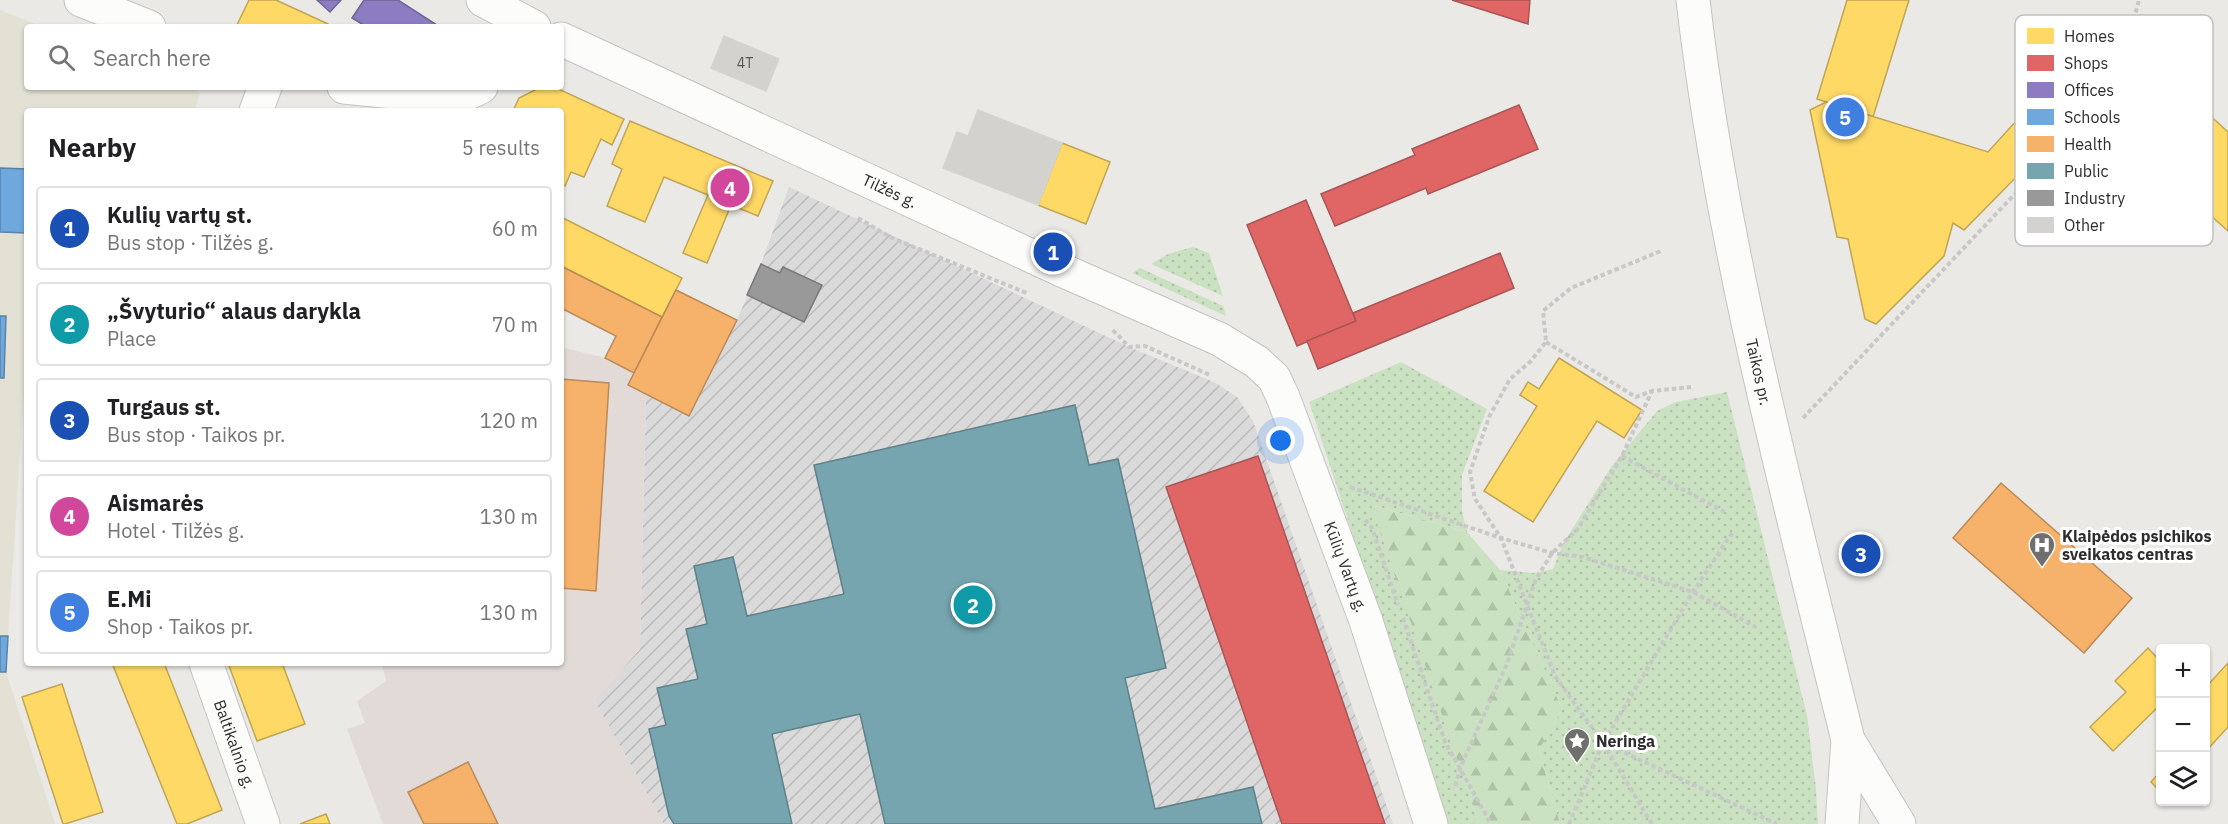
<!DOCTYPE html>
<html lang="en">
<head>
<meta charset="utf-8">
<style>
	:root { --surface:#fff; --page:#f6f6f6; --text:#202124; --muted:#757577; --line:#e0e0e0; --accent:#111827 }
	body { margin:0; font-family:"IBM Plex Sans",sans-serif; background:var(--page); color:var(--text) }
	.controls { position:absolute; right:18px; bottom:18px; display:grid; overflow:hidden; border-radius:6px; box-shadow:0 2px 4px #0004 }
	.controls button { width:54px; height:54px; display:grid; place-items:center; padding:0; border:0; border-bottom:2px solid var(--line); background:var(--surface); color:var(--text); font:30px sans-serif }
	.you { position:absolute; left:1281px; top:441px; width:21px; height:21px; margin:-15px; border:4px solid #fff; border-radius:50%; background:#1a73e8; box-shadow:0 0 0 9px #1a73e833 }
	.badge { display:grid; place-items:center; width:39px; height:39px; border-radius:50%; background:var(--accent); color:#fff; font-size:20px; font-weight:700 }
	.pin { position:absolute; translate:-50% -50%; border:3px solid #fff; box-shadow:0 2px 6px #0006 }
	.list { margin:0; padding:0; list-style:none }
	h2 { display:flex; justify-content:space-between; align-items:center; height:78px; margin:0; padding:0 24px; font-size:26px }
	h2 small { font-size:20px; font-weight:400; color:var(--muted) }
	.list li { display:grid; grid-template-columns:39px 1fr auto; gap:18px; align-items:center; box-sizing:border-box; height:84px; margin:0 12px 12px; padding:0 12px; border:2px solid var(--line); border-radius:6px }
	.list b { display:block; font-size:22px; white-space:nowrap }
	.list p { margin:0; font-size:20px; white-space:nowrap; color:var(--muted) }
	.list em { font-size:20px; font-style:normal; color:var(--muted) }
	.icon { flex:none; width:33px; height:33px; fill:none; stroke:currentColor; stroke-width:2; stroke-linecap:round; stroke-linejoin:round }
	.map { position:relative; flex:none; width:2228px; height:824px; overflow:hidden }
	.search { position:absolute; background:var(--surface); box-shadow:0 2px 4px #0004; left:24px; top:24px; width:540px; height:66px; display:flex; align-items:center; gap:15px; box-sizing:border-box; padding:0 21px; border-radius:6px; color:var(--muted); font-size:22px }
	.panel { position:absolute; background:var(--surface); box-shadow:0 2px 4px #0004; left:24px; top:108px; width:540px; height:558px; border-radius:6px }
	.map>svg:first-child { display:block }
</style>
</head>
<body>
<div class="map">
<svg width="2228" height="824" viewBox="0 0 2228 824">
	<defs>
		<pattern id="industrial-furrows" width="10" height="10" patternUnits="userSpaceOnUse" patternTransform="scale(1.5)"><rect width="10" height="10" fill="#dbdadb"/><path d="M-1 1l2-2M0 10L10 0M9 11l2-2" fill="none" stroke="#bcbbbc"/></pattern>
		<pattern id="grass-dots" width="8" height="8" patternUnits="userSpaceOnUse" patternTransform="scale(1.5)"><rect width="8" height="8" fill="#cae2c1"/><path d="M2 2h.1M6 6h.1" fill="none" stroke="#aec2a6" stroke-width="1.8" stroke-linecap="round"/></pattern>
		<pattern id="forest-firs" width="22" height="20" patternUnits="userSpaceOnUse" patternTransform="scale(1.5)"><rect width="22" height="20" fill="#cae2c1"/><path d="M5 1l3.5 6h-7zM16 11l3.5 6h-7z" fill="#aec2a6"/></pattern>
	</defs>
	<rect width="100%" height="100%" fill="#eae9e5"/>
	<path fill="url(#industrial-furrows)" d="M789 187 1129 347 1214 382 1237 397 1253 421 1393 824H664L594 700 640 649 646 394 689 415 737 320 761 264Z"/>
	<g fill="#e3e1d4">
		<path d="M0 10 42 27H27V87H188L200 92 195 111H27V375L25 378 8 636H0Z"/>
		<path d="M0 672H6L55 824H0Z"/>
	</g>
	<path fill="#e2dad7" d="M561 347 605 358 634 373 628 385 646 394 640 649 594 700 664 824H383L347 729 365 723 357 701 386 681 382 663H561Z"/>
	<g fill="url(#grass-dots)">
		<path d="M1193 247 1209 253 1223 296 1151 264 1168 254Z"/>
		<path d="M1140 268 1223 306 1226 316 1132 273Z"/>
		<path d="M1401 362 1487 409 1462 475V511L1467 532 1372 505 1479 824H1448L1309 402Z"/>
		<path d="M1727 392 1807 716 1816 789 1818 824H1560L1539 750 1562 709 1500 570 1533 573 1553 569 1563 544 1611 467 1657 411 1676 402Z"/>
	</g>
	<path fill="url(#forest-firs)" d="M1371 505 1467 532 1500 570 1562 709 1539 750 1560 824H1479Z"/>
	<g fill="#ffd966" stroke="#c0a555" stroke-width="1.5">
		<path d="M249 0H276L328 24 327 27H236Z"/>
		<path d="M1847 0H1909L1873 117 1817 99Z"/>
		<path d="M2096 63 2112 80 1964 230 1953 223 1944 256 1876 324 1865 319 1848 239 1837 237 1810 110 1826 102 1988 152 2038 97 2053 109Z"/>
		<path d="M541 87H554L624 119 612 145 601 139 584 177 571 172 565 186 561 184V111H513L519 98Z"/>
		<path d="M2192 99 2228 132V231L2152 163 2145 171 2099 129 2125 100 2162 133Z"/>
		<path d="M630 121 773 181 758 216 731 205 707 263 683 253 708 195 664 177 645 222 607 206 622 169 612 164Z"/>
		<path d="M1062 143 1110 162 1086 224 1038 205Z"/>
		<path d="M561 217 682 278 662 317 561 266Z"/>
		<path d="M1559 358 1642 410 1624 438 1597 421 1533 522 1484 491 1537 406 1520 395 1528 382 1539 389Z"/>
		<path d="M2148 648 2160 661V705L2113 751 2090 727 2126 692 2115 681Z"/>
		<path d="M112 663H164L222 810 187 824H177Z"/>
		<path d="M228 663H282L305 724 257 741Z"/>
		<path d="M2228 663V727L2206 751V687Z"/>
		<path d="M62 684 103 812 65 824H63L22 697Z"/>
		<path d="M2160 772V791L2151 782Z"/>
		<path d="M326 814 330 824H300Z"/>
	</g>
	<g fill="#e06666" stroke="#a55" stroke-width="1.5">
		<path d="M1452 0H1530L1528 24Z"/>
		<path d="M1519 105 1538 149 1428 194 1426 188 1335 226 1321 194 1415 155 1412 149Z"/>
		<path d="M1306 200 1356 321 1297 346 1247 225Z"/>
		<path d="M1500 253 1514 288 1318 369 1307 341 1356 321 1353 313Z"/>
		<path d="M1258 456 1385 824H1282L1166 487Z"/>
	</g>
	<g fill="#8e7cc3" stroke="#716496" stroke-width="1.5">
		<path d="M317 0H341L330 12Z"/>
		<path d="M364 0H398L440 27H367L352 18Z"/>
	</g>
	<g fill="#6fa8dc" stroke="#5b83a8" stroke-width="1.5">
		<path d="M0 168 27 169V233L0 232Z"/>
		<path d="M0 316H6L4 378H0Z"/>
		<path d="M0 636H8L6 672H0Z"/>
	</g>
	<g fill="#f6b26b" stroke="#ba8a58" stroke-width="1.5">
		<path d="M561 266 662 317 634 373 605 358 616 336 561 308Z"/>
		<path d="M676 290 737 320 689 416 628 385Z"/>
		<path d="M561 379 609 383 596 591 561 588Z"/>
		<path d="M2001 483 2132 598 2084 653 1953 538Z"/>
		<path d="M468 762 498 824H424L408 792Z"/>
	</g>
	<path fill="#76a5af" stroke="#608188" stroke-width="1.5" d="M1075 405 1089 465 1118 459 1166 668 1125 678 1155 809 1253 787 1262 824H885L860 714 772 734 792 824H674L669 816 649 729 666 725 657 688 698 679 686 629 707 624 694 566 733 557 747 616 844 594 814 465Z"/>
	<path fill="#999" stroke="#797979" stroke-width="1.5" d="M761 264 780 273 783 267 822 285 804 322 747 295Z"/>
	<g fill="#d3d2cf" stroke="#d5d4d1" stroke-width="1.5">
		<path d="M724 36 779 59 766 91 711 68Z"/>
		<path d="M978 110 1062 143 1038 205 943 168 957 132 968 136Z"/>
	</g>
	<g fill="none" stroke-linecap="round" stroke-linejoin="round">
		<g stroke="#c4c4c4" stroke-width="35">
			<g id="minor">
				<path d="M81 0 149 27"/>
				<path d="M483 0 534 27"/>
				<path id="s1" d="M561 39 1064 271 1219 339 1257 362 1274 378 1283 397 1366 621 1431 824"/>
				<path d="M344 87 433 96 464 95 481 87"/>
				<path d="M256 111 265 87"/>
				<path id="s2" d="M206 663 263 824"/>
			</g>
		</g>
		<g stroke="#c4c4c4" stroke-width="35">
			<g id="tertiary">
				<path id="s3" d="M1693 0C1722 250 1788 495 1848 740L1842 824"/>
				<path d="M1848 740 1899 824"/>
			</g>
		</g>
		<g stroke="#c8c8c8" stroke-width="4" stroke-dasharray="4.5 3" stroke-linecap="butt">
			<path d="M858 218 892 238 1029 294"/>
			<path d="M1113 330 1129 347 1145 346 1210 375"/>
			<path d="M1546 342 1636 397 1652 391 1691 387"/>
			<path d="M1803 418 2116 87 2139 0"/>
			<path d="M1622 456 1726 513"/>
			<path d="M1350 487 1501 538 1552 553 1583 557 1693 592 1759 629"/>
			<path d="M1365 520 1372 528 1398 605"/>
			<path d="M1403 618 1445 742 1491 824"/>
			<path d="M1604 743 1777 824"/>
			<path d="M1455 786 1461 766 1506 666 1536 579 1552 553 1577 530 1622 456 1652 391"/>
			<path d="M1569 824 1603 743 1693 592 1732 533"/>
			<path d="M1652 824 1603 743 1555 676 1501 538 1475 499 1470 472 1489 417 1510 379 1530 362 1546 342 1543 311 1571 288 1661 251"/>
		</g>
		<use href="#minor" stroke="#fcfcfb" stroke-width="33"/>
		<use href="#tertiary" stroke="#fcfcfb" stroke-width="33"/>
	</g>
	<defs>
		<g id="hospital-pin" transform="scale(1.35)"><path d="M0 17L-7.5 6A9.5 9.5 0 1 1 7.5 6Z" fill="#6f6f6d" stroke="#fff"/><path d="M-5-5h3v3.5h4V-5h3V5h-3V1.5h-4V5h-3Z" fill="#fff"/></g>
		<g id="sight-pin" transform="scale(1.35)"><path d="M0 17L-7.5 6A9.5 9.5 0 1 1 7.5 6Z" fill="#6f6f6d" stroke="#fff"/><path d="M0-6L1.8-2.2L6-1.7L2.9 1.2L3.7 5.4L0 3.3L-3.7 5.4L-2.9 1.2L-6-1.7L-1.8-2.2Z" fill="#fff"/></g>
	</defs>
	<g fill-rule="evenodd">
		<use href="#hospital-pin" x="2042" y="545"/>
		<use href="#sight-pin" x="1577" y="741"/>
	</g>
	<g text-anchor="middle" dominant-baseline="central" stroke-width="6" stroke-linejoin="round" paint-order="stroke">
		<g font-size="14" fill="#575756">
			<text x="745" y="63">4T</text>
		</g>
		<g font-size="16" fill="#2d2d2d" stroke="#fff">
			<text stroke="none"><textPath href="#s1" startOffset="362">Tilžės g.</textPath></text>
			<text stroke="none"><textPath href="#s3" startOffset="378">Taikos pr.</textPath></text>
			<text stroke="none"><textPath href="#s1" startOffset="993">Kūlių Vartų g.</textPath></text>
			<text stroke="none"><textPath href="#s2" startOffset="86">Baltikalnio g.</textPath></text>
		</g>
		<g font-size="16" font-weight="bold" fill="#2d2d2d" stroke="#fff" text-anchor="start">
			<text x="2062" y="536">Klaipėdos psichikos<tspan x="2062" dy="18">sveikatos centras</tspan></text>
			<text x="1596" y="741">Neringa</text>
		</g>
	</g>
	<rect x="2015" y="15" width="198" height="231" rx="9" fill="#fff" stroke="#c0c0c0" stroke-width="1.5"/>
	<rect x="2027" y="28" width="27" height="16" fill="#ffd966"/>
	<rect x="2027" y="55" width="27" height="16" fill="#e06666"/>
	<rect x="2027" y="82" width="27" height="16" fill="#8e7cc3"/>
	<rect x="2027" y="109" width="27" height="16" fill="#6fa8dc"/>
	<rect x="2027" y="136" width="27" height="16" fill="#f6b26b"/>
	<rect x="2027" y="163" width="27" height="16" fill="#76a5af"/>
	<rect x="2027" y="190" width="27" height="16" fill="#999"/>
	<rect x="2027" y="217" width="27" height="16" fill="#d3d2cf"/>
	<g font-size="16" fill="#2d2d2d">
		<text x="2064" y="42">Homes</text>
		<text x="2064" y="69">Shops</text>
		<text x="2064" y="96">Offices</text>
		<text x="2064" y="123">Schools</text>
		<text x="2064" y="150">Health</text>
		<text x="2064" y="177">Public</text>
		<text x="2064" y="204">Industry</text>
		<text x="2064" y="231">Other</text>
	</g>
</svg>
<div class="controls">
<button>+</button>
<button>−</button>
<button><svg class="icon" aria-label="layers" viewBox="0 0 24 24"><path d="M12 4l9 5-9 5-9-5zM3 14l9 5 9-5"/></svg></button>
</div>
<div class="you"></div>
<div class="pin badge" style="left:1053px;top:252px;background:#1a4fb4">1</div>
<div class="pin badge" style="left:973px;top:605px;background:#0f9aa8">2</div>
<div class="pin badge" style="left:1861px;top:554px;background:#1a4fb4">3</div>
<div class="pin badge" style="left:730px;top:188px;background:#d1479c">4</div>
<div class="pin badge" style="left:1845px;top:117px;background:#3f7fe0">5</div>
<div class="search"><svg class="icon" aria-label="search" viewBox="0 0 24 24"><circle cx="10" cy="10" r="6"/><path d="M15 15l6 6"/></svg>Search here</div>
<section class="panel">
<h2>Nearby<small>5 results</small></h2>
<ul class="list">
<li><span class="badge" style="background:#1a4fb4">1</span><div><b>Kulių vartų st.</b><p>Bus stop · Tilžės g.</p></div><em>60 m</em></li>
<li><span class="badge" style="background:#0f9aa8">2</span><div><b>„Švyturio“ alaus darykla</b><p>Place</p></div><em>70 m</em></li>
<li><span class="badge" style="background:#1a4fb4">3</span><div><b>Turgaus st.</b><p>Bus stop · Taikos pr.</p></div><em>120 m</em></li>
<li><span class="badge" style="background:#d1479c">4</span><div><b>Aismarės</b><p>Hotel · Tilžės g.</p></div><em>130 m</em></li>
<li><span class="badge" style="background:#3f7fe0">5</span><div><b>E.Mi</b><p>Shop · Taikos pr.</p></div><em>130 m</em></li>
</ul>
</section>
</div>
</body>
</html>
